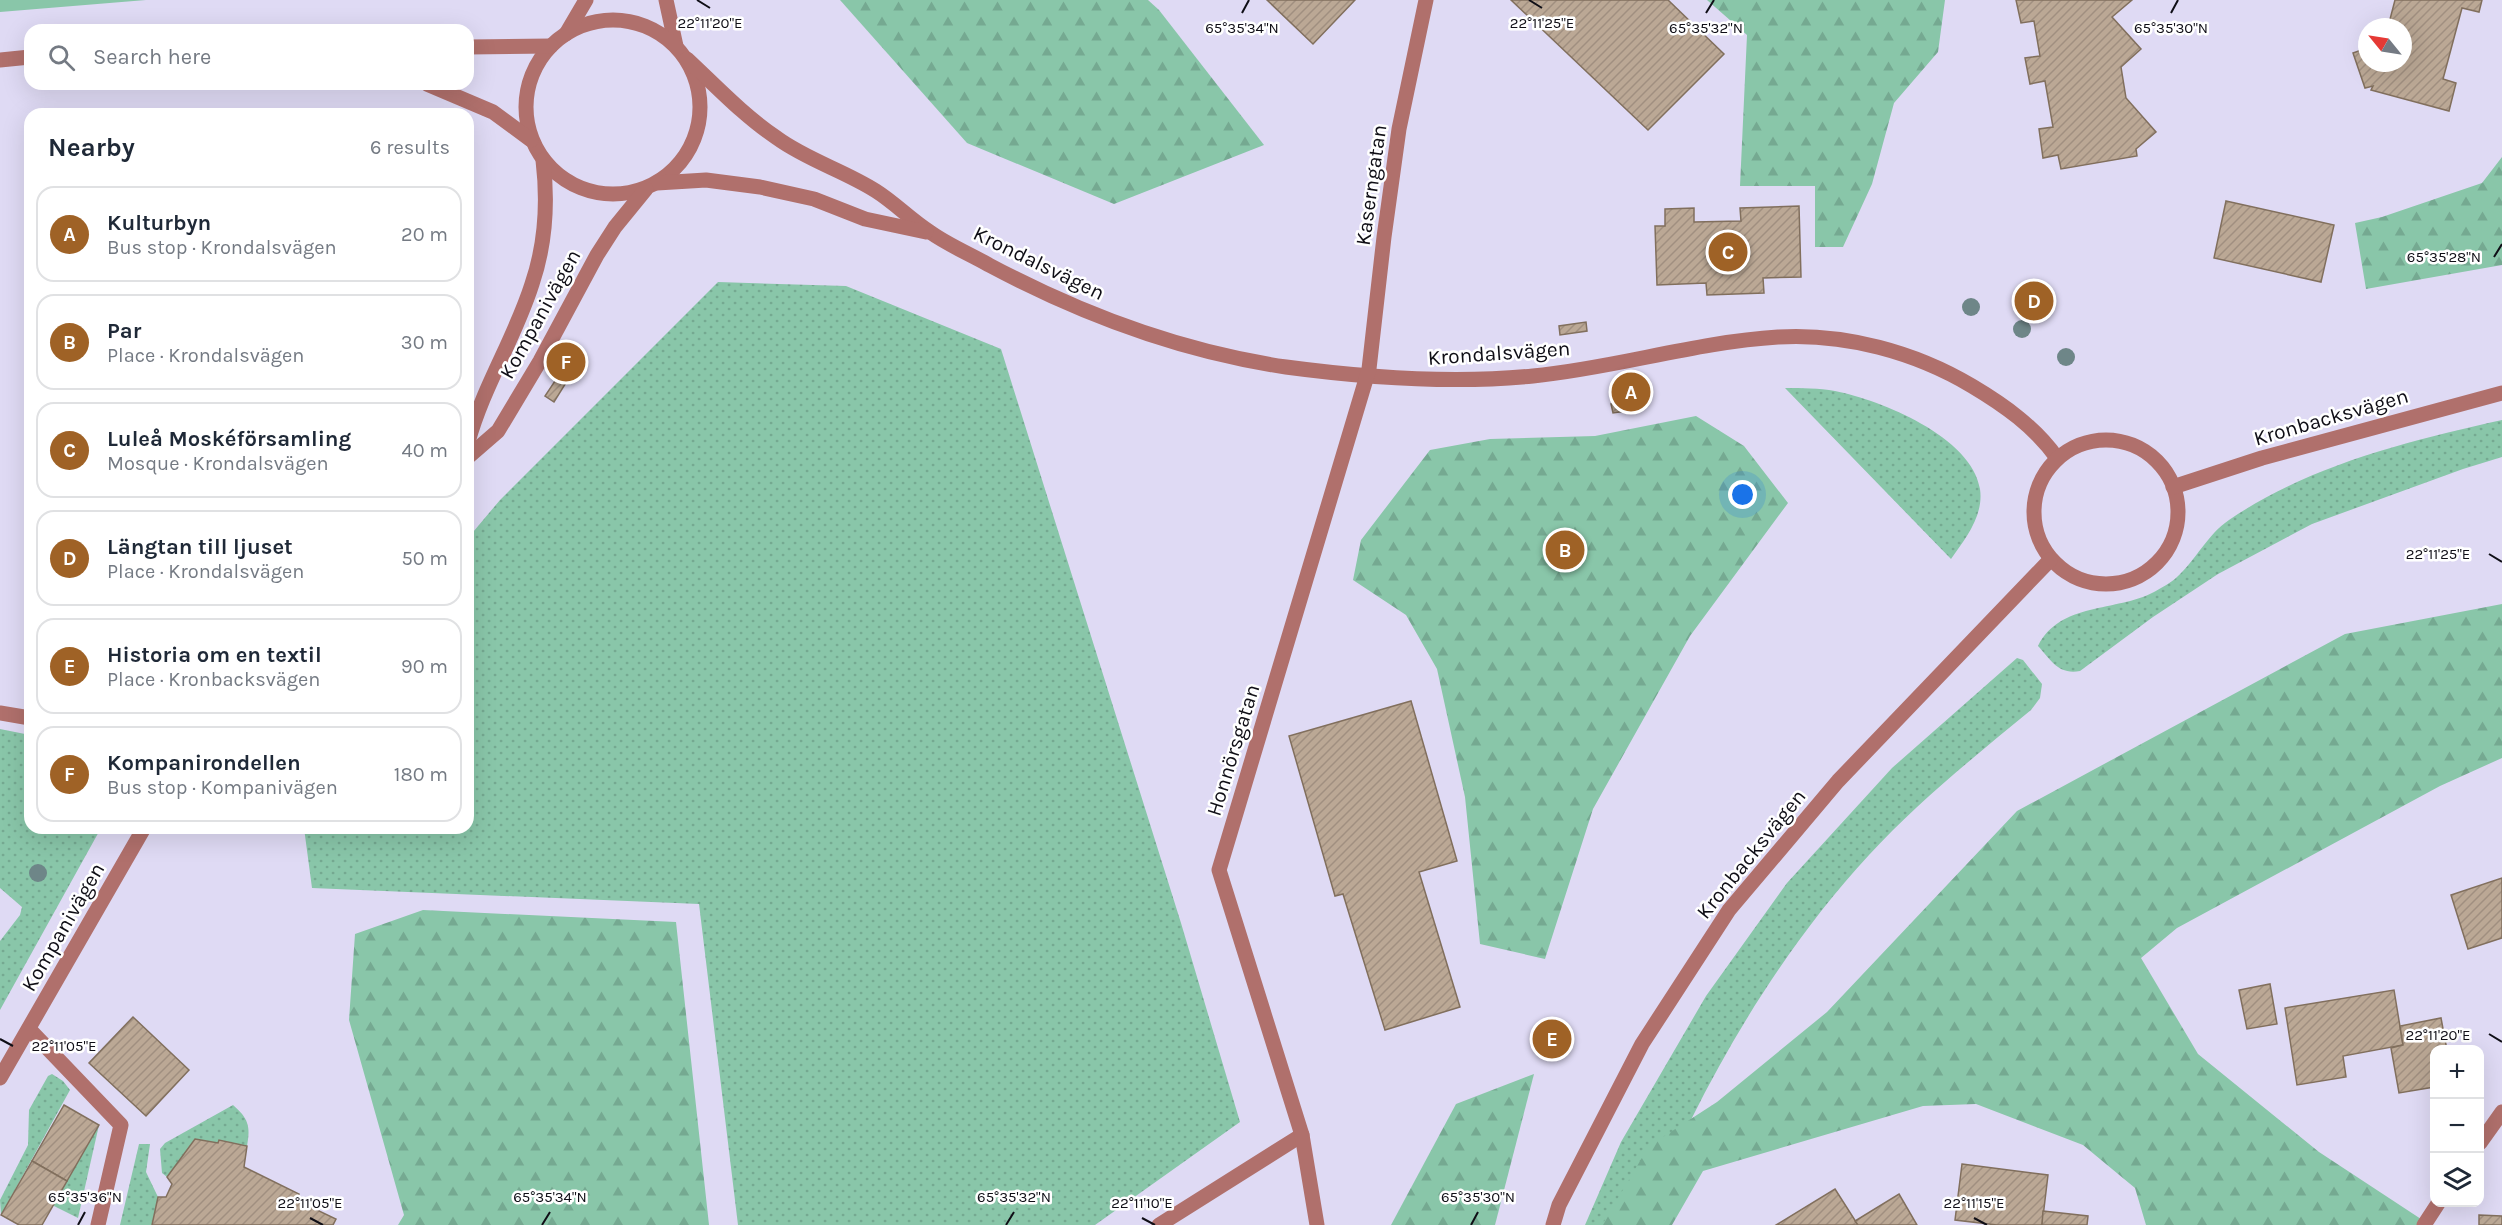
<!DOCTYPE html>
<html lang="en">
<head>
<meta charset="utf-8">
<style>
	:root { --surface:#fff; --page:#f6f6f7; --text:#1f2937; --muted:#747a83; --line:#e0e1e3; --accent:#9f6226 }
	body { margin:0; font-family:Karla,sans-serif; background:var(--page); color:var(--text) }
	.controls { position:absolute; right:18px; bottom:18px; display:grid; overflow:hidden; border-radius:12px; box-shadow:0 6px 24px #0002 }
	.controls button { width:54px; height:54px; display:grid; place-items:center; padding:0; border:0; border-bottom:2px solid var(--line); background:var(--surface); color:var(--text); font:30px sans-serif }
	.compass { position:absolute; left:2358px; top:18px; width:54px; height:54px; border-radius:50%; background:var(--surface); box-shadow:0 6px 24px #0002; rotate:300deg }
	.you { position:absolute; left:1743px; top:495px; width:21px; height:21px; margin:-15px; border:4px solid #fff; border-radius:50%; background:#1a73e8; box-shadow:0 0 0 9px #1a73e833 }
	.badge { display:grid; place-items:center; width:39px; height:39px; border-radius:50%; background:var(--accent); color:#fff; font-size:20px; font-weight:700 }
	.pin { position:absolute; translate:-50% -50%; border:3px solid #fff; box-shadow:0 2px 6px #0006 }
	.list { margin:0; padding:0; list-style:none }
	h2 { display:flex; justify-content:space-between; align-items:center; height:78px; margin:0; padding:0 24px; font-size:26px }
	h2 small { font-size:20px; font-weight:400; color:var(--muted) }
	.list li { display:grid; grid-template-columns:39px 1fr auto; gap:18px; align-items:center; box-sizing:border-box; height:96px; margin:0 12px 12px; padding:0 12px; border:2px solid var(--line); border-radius:18px }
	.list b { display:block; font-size:22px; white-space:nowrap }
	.list p { margin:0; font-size:20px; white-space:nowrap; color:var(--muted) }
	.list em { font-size:20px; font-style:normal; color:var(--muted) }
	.icon { flex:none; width:33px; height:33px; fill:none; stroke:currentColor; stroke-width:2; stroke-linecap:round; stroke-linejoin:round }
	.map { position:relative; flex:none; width:2502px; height:1225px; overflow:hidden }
	.search { position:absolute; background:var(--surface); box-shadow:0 6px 24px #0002; left:24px; top:24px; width:450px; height:66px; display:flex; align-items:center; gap:15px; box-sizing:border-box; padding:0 21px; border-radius:18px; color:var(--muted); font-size:22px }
	.panel { position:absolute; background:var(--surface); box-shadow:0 6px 24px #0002; left:24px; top:108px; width:450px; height:726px; border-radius:18px }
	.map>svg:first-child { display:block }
</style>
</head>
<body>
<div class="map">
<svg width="2502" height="1225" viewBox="0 0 2502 1225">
	<defs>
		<pattern id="grass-dots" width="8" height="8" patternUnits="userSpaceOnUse" patternTransform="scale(1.5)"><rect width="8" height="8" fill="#89c6a9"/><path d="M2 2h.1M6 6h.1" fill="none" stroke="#75a991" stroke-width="1.8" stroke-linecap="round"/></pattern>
		<pattern id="forest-firs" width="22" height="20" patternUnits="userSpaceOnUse" patternTransform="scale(1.5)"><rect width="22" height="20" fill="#89c6a9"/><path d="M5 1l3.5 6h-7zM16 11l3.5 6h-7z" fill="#75a991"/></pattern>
		<pattern id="building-hatch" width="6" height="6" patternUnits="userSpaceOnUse" patternTransform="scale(1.5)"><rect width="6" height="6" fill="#bba895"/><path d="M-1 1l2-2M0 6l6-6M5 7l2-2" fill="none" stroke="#a08f80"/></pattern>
	</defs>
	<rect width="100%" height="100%" fill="#dfdaf4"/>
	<g fill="url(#grass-dots)">
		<path d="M718 282 846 286 1001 349 1181 923 1240 1122 1095 1225H738L699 904 312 888 304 828H468V538L500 500Z"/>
		<path d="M1785 388C1802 388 1819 388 1835 391 1881 400 1972 437 1980 489 1984 516 1965 539 1951 559Z"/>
		<path d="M2502 420V457L2463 469 2312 524 2218 574 2153 617 2080 671C2058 675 2051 660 2038 646 2060 602 2116 612 2154 592 2161 588 2171 583 2177 577 2196 560 2207 535 2229 520 2310 465 2408 441 2502 420Z"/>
		<path d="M2017 658 2023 660 2042 684 2040 698 2031 710C1975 756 1918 802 1869 855 1772 960 1697 1093 1644 1225H1585L1621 1142 1706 996 1787 883 1892 768Z"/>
		<path d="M0 729 30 735V828H101L0 1010V941L20 915 22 907 0 888Z"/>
		<path d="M52 1074 63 1081 70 1090 1 1215 0 1200 28 1145 29 1110 48 1076Z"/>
		<path d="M233 1105C248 1118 251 1126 247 1146L219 1140 218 1143 195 1139 167 1177 162 1173 160 1149 165 1143Z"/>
		<path d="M99 1125 78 1218 52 1205Z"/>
		<path d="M139 1144H150L146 1172 158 1197 152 1225H120Z"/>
	</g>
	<g fill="url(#forest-firs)">
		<path d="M840 0H1148L1159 10 1264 145 1114 204 967 143Z"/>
		<path d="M1707 0H1945L1938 52 1894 103 1872 184 1843 247H1815V186H1740L1747 35Z"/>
		<path d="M2502 157V265L2366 289 2355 223 2382 217 2482 183Z"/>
		<path d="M1696 416 1744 446 1788 503 1690 636 1593 809 1545 959 1480 944 1465 797 1437 669 1406 615 1353 580 1361 540 1430 450 1490 439 1595 436Z"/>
		<path d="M2502 604V758L2440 786 2177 928 2141 958 2198 1054 2319 1152 2424 1221 2419 1225H2146L2135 1188 2083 1145 1976 1104 1923 1106 1703 1171 1672 1225H1602L1649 1146 1717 1102 1827 1012 2017 811 2345 634Z"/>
		<path d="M423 910 676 922 709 1225H398L404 1215 349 1020 355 934Z"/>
		<path d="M1534 1074 1495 1225H1391L1456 1104Z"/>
	</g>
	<path fill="#89c6a9" d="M0 0H146L0 12Z"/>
	<g fill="url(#building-hatch)" stroke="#816f5d" stroke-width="1.5">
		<path d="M1267 0H1355L1313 44Z"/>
		<path d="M1511 0H1668L1724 54 1648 130Z"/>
		<path d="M2016 0H2132L2112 17 2141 49 2121 67 2126 98 2156 132 2136 149 2137 156 2061 169 2058 155 2043 158 2039 129 2053 127 2045 81 2030 84 2025 58 2040 56 2034 21 2021 23Z"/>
		<path d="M2395 0H2482L2479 12 2462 8 2443 79 2456 83 2449 111 2371 90 2373 86 2365 88 2353 53 2367 48V63H2403V27H2388Z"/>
		<path d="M2226 201 2334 225 2321 282 2214 258Z"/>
		<path d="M1799 206 1801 277 1763 278 1764 293 1707 295 1706 283 1657 285 1655 226H1665V209L1694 208V222L1741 221 1740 208Z"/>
		<path d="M1586 322 1587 331 1560 335 1559 326Z"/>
		<path d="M561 372 569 378 554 402 545 396Z"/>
		<path d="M1639 400 1640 409 1613 413 1611 404Z"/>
		<path d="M1411 701 1457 861 1419 872 1460 1007 1385 1030 1343 894 1335 896 1289 736Z"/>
		<path d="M2502 878V938L2468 949 2451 895Z"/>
		<path d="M2270 984 2277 1024 2247 1029 2239 990Z"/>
		<path d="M2394 990 2403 1045 2343 1056 2346 1077 2297 1085 2285 1008Z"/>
		<path d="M133 1017 189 1070 146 1116 89 1063Z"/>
		<path d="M2441 1018 2447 1050H2434V1087L2399 1093 2391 1048 2403 1045 2400 1026Z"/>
		<path d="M64 1105 99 1125 67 1181 32 1161Z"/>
		<path d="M195 1139 218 1143 219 1140 247 1146 244 1167 299 1194 296 1200 336 1219 333 1225H152L158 1197H166L172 1184 167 1177Z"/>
		<path d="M32 1161 67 1181 42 1225H19L1 1215Z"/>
		<path d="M1962 1164 2048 1175 2042 1225H1997L1955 1220Z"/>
		<path d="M1835 1189 1858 1225H1776Z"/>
		<path d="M1899 1194 1917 1225H1858L1855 1221Z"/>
		<path d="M2043 1211 2088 1216 2087 1225H2042Z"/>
		<path d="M2479 1215 2502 1216V1225H2479Z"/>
	</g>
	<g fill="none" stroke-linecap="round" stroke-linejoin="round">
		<g stroke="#b0706c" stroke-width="15">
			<path d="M666 0 676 46"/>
			<circle cx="613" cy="107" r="87"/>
			<path d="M566 34 586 0"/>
			<path d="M468 47 551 46"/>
			<path d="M687 59C716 86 744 116 777 138 807 160 845 171 876 191 895 203 911 220 930 232 948 245 970 254 989 265 1081 314 1183 352 1286 367 1368 378 1451 384 1533 376 1615 368 1696 342 1778 337 1845 333 1915 352 1972 386 2004 405 2035 427 2057 458"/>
			<path d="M0 60 30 57"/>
			<path d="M427 84 493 112 531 140"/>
			<path d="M657 183 706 180 760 187 814 199 865 219 926 232"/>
			<circle cx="2106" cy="512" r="72"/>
			<path d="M468 442C483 387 515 338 532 284 546 243 548 202 543 160"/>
			<path d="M468 457 498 431 540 361 597 255 615 227 646 189"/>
			<path d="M2173 487 2262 458 2502 393"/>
			<path d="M0 713 30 718"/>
			<path d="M29 1029 121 1125 98 1225"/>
			<path d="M0 1078 144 828"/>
			<path d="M2480 1143 2502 1112"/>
			<path d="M1159 1225 1302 1135"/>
			<path d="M1317 1225 1302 1135 1219 870 1369 369 1384 237 1399 129 1426 0"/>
			<path d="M1553 1225 1559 1205 1642 1044 1729 910 1838 781 2050 560"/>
			<path d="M2424 1225 2439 1202"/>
		</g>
	</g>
	<g fill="#6e8688">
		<circle cx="1971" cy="307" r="9"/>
		<circle cx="2022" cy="329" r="9"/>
		<circle cx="2066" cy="357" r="9"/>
		<circle cx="38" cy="873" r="9"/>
	</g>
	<path fill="none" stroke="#0f0e16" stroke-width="2" d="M697 0 710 8M1529 0 1542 8M1242 13 1249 0M1706 13 1714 0M2171 13 2178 0M2494 257 2502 244M2489 554 2502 562M2489 1034 2502 1042M0 1039 13 1046M310 1218 323 1225M1142 1218 1155 1225M1974 1218 1987 1225M78 1225 85 1212M542 1225 550 1212M1006 1225 1014 1212M1471 1225 1478 1212"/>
	<g text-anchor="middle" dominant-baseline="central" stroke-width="5" stroke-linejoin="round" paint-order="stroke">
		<g font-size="21" fill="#0f0e16" stroke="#fff">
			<text transform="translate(1371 185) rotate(-82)">Kaserngatan</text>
			<text transform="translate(1039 263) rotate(26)">Krondalsvägen</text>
			<text transform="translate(540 314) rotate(-61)">Kompanivägen</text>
			<text transform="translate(1499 353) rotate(-4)">Krondalsvägen</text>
			<text transform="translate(2331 417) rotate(-16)">Kronbacksvägen</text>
			<text transform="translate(1233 750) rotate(-73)">Honnörsgatan</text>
			<text transform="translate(1751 854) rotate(-51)">Kronbacksvägen</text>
			<text transform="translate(63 927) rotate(-60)">Kompanivägen</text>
		</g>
	</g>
	<g font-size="15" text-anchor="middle" fill="#0f0e16" stroke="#fff" stroke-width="5" stroke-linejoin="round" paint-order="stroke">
		<text x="710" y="28">22°11'20"E</text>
		<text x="1542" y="28">22°11'25"E</text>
		<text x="1242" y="33">65°35'34"N</text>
		<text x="1706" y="33">65°35'32"N</text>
		<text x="2171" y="33">65°35'30"N</text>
		<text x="2444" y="262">65°35'28"N</text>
		<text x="2438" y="559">22°11'25"E</text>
		<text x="2438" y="1040">22°11'20"E</text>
		<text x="64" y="1051">22°11'05"E</text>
		<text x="85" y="1202">65°35'36"N</text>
		<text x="550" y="1202">65°35'34"N</text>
		<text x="1014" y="1202">65°35'32"N</text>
		<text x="1478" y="1202">65°35'30"N</text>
		<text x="310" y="1208">22°11'05"E</text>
		<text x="1142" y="1208">22°11'10"E</text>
		<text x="1974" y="1208">22°11'15"E</text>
	</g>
</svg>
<div class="controls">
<button>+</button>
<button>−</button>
<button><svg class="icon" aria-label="layers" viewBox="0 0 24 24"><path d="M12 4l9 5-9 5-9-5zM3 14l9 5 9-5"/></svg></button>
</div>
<svg class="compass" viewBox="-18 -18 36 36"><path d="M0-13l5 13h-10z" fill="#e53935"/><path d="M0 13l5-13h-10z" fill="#747a83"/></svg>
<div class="you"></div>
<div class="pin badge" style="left:1631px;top:392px">A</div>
<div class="pin badge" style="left:1565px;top:550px">B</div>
<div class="pin badge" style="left:1728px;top:252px">C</div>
<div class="pin badge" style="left:2034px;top:301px">D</div>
<div class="pin badge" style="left:1552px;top:1039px">E</div>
<div class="pin badge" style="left:566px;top:362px">F</div>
<div class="search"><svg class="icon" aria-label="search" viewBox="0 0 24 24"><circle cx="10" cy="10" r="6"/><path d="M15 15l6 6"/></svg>Search here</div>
<section class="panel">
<h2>Nearby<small>6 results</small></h2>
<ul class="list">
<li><span class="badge">A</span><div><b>Kulturbyn</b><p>Bus stop · Krondalsvägen</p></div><em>20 m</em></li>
<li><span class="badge">B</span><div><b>Par</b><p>Place · Krondalsvägen</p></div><em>30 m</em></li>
<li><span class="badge">C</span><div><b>Luleå Moskéförsamling</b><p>Mosque · Krondalsvägen</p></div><em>40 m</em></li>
<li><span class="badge">D</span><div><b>Längtan till ljuset</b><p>Place · Krondalsvägen</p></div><em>50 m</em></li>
<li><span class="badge">E</span><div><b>Historia om en textil</b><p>Place · Kronbacksvägen</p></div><em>90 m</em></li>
<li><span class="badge">F</span><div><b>Kompanirondellen</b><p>Bus stop · Kompanivägen</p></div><em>180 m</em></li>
</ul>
</section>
</div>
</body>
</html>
